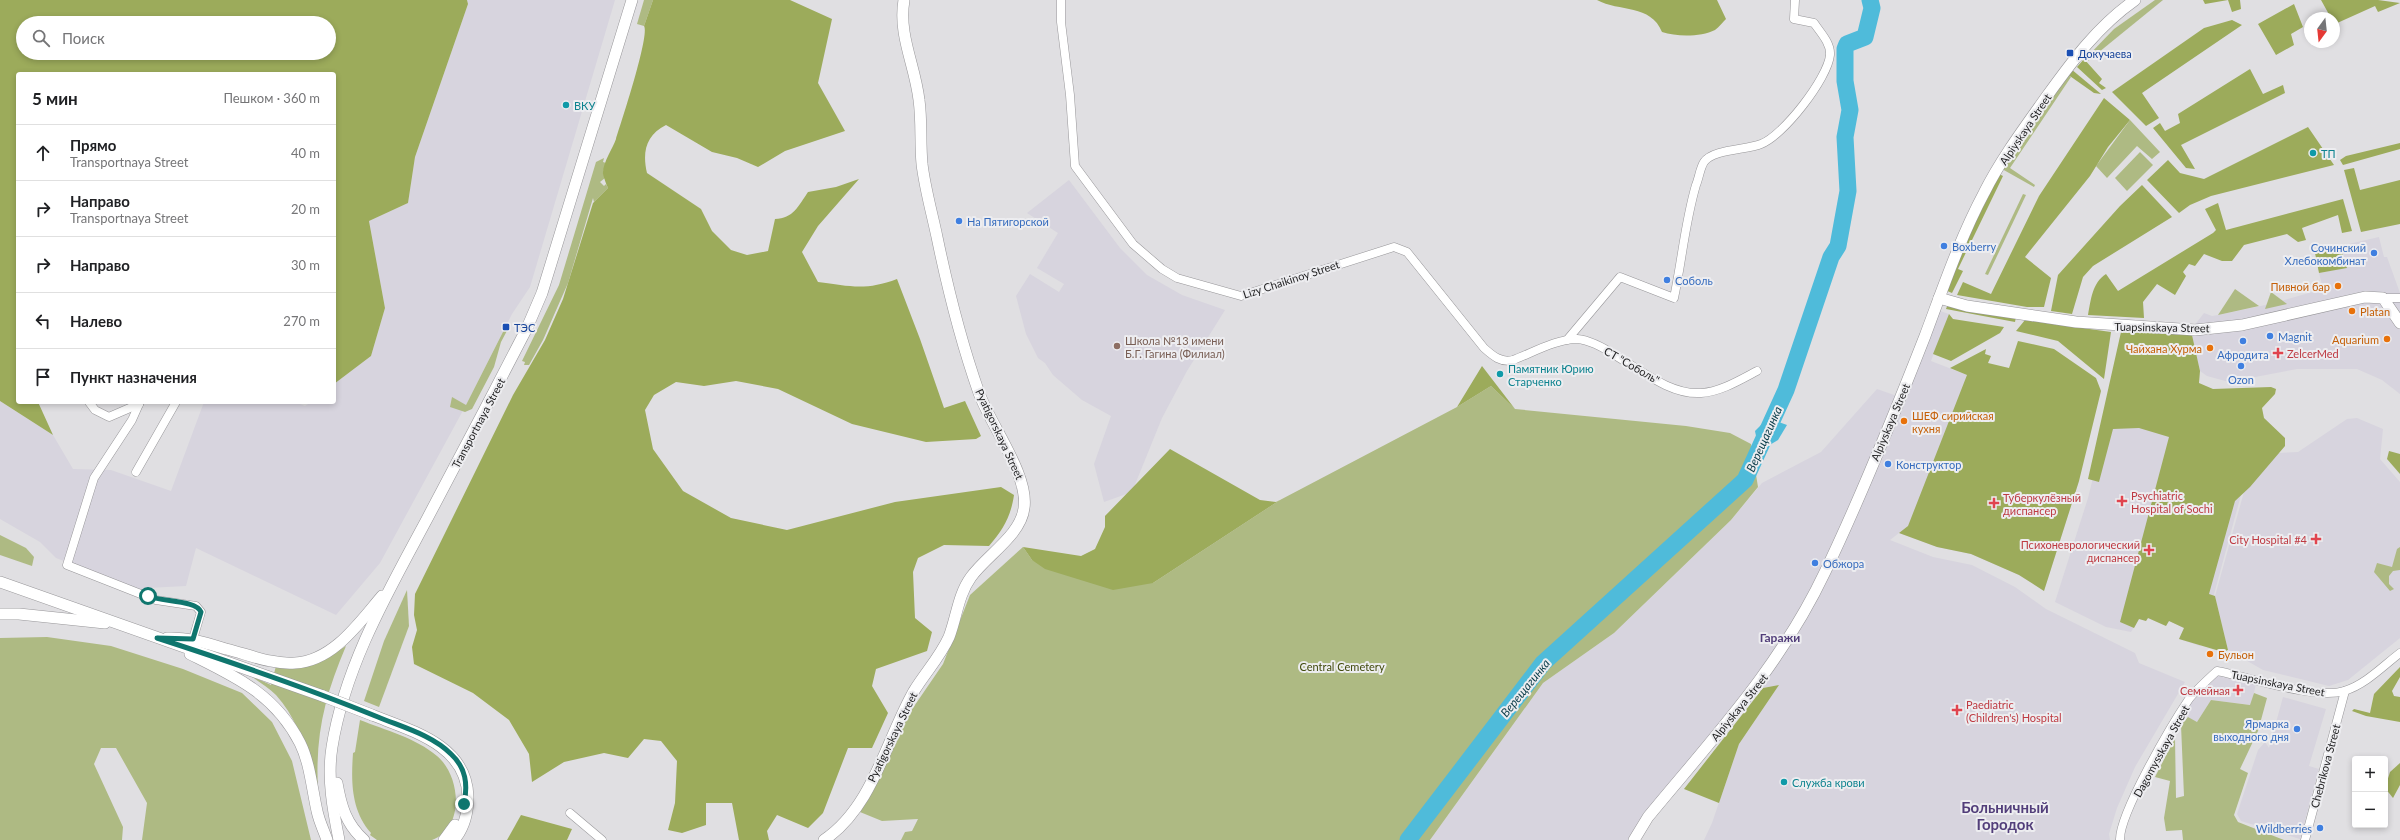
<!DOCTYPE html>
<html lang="ru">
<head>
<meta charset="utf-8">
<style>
	:root { --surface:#fff; --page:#f2f2f2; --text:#202124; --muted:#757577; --line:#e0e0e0 }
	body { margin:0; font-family:Lato,sans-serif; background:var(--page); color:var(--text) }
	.controls { position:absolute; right:12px; bottom:12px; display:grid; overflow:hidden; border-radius:4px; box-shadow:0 2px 6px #0003 }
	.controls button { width:36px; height:36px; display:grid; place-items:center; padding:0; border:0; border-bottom:1px solid var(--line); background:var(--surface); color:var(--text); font:20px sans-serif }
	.compass { position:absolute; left:2304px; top:12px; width:36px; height:36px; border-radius:50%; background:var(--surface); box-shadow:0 2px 6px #0003; rotate:195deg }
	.stop { position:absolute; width:12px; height:12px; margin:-9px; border:3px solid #0f766e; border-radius:50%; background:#fff }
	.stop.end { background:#0f766e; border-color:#fff; box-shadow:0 1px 4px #0008 }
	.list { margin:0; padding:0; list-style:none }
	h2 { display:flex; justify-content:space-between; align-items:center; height:52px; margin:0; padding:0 16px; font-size:17px }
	h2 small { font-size:13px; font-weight:400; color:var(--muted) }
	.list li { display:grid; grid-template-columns:26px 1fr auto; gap:12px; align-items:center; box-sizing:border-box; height:56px; padding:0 16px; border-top:1px solid var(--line) }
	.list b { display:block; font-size:15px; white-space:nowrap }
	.list p { margin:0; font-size:13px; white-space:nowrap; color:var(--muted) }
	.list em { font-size:13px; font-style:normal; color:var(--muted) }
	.icon { flex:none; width:22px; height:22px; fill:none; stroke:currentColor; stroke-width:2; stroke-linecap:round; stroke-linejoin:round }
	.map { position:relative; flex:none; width:2400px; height:840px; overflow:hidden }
	.search { position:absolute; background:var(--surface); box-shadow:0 2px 6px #0003; left:16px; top:16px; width:320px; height:44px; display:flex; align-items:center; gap:10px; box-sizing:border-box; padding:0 14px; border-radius:22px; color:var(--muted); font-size:15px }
	.panel { position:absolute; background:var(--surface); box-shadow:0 2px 6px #0003; left:16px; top:72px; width:320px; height:332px; border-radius:4px }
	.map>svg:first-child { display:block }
</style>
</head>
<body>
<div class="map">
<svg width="2400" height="840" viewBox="0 0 2400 840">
	<rect width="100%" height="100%" fill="#e0dfe2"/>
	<g fill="#d7d4de">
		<path d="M467 0H615L530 287 512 314 466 405 380 563 336 615 196 548 186 586 148 588 146 595 106 577 56 558 40 542 0 519V401L53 435 73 469 111 470 171 491 204 402H295L305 406 311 402H334V384L371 356 385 308 369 221 408 203 415 157 468 4Z"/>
		<path d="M1069 180 1120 248 1147 275 1182 295 1225 310 1187 371 1162 418 1132 492 1104 502 1094 464 1111 416 1082 400 1053 375 1045 363 1038 358 1026 334 1016 296 1030 274 1059 292 1064 284 1037 268 1058 233 1027 213Z"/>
		<path d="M2379 237 2384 257H2387L2400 293V394L2382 380 2357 369H2297L2229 382 2207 376 2200 371 2192 335 2194 326 2204 313 2212 316 2218 315 2270 304 2323 289 2319 273 2346 268 2340 246Z"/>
		<path d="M1931 308 1949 314 1931 361 1967 375 2079 481 2044 591 2019 575 1971 554 1937 547 1899 533 1890 540 1933 557 1972 565 2015 587 2046 609 2135 653 2139 663 2185 682 2135 767 2117 808 2109 834 2110 840H1704L1712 823 1739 744 1779 685 1757 689 1636 840H1430L1543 683 1614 633 1731 520 1762 483 1821 452 1877 389 1897 396Z"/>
		<path d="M2108 417 2251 458 2200 646 2179 639 2184 628 2169 621 2166 626 2148 618 2146 621 2139 619 2131 632 2106 627 2055 602 2088 498Z"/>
		<path d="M2357 418 2383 429 2380 459 2400 482V638L2348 680 2329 686 2263 670 2228 650 2215 596 2252 463 2259 454 2298 452 2347 419Z"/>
		<path d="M2213 675 2256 684 2251 705 2211 700 2197 722 2181 714Z"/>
		<path d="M2283 697 2326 709 2309 766 2319 769 2300 839 2241 821 2237 814 2258 750 2265 742 2269 748Z"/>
	</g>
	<g fill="#aeba83">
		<path d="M644 0H653L644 26 637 24Z"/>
		<path d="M2155 0H2163L2088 61 2085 59 2114 29Z"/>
		<path d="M2067 74 2071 77 2010 168 2035 185 2034 187 2002 169Z"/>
		<path d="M2130 120 2160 152 2152 159 2137 146 2107 178 2096 166Z"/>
		<path d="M2140 152 2153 165 2127 191 2115 178Z"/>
		<path d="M604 158 603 162 606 163 603 172 605 178 600 182 604 186 606 184 608 188 594 202 593 198 568 283 543 340 529 365H524L525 362 522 361 559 285 596 162Z"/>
		<path d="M2023 194 2026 195 1988 275 1985 274Z"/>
		<path d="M2235 289 2259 306 2218 315Z"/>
		<path d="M2271 292 2287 304 2265 309Z"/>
		<path d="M506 326 509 327 501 342 494 367 472 409 465 412 450 407 452 397 466 405Z"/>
		<path d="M1491 386 1515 409 1686 426 1730 433 1751 444 1758 487 1731 520 1614 633 1543 683 1430 840H901L905 832 912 831 918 819 882 821 860 812 904 721 943 664 970 595 1023 547 1032 560 1153 583 1280 500 1457 407Z"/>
		<path d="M0 535 26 548 34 557 32 566 0 555Z"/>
		<path d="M2400 547V570L2393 571 2389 576V584L2394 589 2390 591 2374 572 2377 563 2392 567 2397 549Z"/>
		<path d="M407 590 409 626 379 707 364 701 384 641Z"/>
		<path d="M47 637 111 646 183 669 242 693 272 722 292 761 311 840H142L147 803 116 748H101L94 764 123 827 122 840H0V638Z"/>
		<path d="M346 646C325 695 315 735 318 789 308 755 300 722 276 695 269 688 259 682 251 676L271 685 276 666 319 662Z"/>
		<path d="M2254 693 2267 698 2258 731 2240 769 2248 773 2234 815 2238 822 2284 840H2183L2182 830 2166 831 2164 818 2170 781 2155 777 2175 738 2176 798 2184 796 2181 725 2188 717 2197 722 2211 700 2250 705Z"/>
		<path d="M360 720C385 730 416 738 437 756 460 775 466 827 432 840 424 840 388 840 377 840L370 835 371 833C351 810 351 782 353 753L355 752Z"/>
	</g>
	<g fill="#9cab5b" fill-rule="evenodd">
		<path d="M0 0H467L468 4 415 157 408 203 369 221 385 308 371 356 334 384V74H18V402H38L53 435 0 401ZM23 23H329V53H23Z"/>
		<path d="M653 0H790L832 19 818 83 845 131 785 151 758 167 737 158 712 152 666 125C646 135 642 152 647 173L701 209 712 231 731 250 747 255 768 251 775 219C793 219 799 205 808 192L836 187 859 179 818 226 802 252 818 282C849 286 866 291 897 279L920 339 944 408 965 401 981 436 976 439 926 442 852 424 778 389 736 381 704 386 676 382 654 395 645 410 653 449 683 491 731 518 787 530 895 502 1001 487 1014 495C1011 516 1003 530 989 546L944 545 918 558 913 572 915 618 932 632 927 651 876 669 872 686 888 713 872 748H848L823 813 808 828 777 815 767 831 769 840H739L732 803H706V825L682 833 668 830 675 803 677 761 661 741 644 739 628 758 604 753 564 762 532 782 529 754 509 720 473 693 414 664 412 647 417 630 414 615 415 594 513 395 545 340 563 299 593 203 608 188C606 184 604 178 603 174 602 164 613 148 616 139 621 123 650 35 644 26Z"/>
		<path d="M1597 0H1717L1726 19C1723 22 1719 27 1715 30 1701 37 1677 37 1662 32 1651 4 1619 12 1597 0Z"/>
		<path d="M2203 0H2240L2241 9 2232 12 2228 0 2205 4Z"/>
		<path d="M2321 0H2378L2400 3 2378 12 2375 6 2335 24 2334 18H2331Z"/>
		<path d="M2294 4 2303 27 2291 34 2294 45 2276 55 2258 24Z"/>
		<path d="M2232 20 2242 25 2142 93 2159 118 2146 126 2112 92 2204 28Z"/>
		<path d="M2084 59 2102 79 2099 83 2106 88 2102 90 2077 67Z"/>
		<path d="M2071 69 2101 94 2094 93 2067 74Z"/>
		<path d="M2250 69 2263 94 2283 85 2285 93 2181 145 2195 169 2186 168 2153 128 2160 123 2165 131 2180 123 2178 114Z"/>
		<path d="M2104 98 2130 120 2108 147 2090 176 2025 257 2051 278 2044 307H2027L1957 295 1963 282 1991 294 2039 196Z"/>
		<path d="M2308 127 2334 165 2211 196 2190 205 2179 213 2147 180 2168 160 2180 173 2204 179Z"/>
		<path d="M2400 143V149L2343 165 2340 160 2346 156Z"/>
		<path d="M2354 168 2360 190 2400 180V224L2361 232 2344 170Z"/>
		<path d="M1999 174 2003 176 1958 269 1963 271 1952 293 1945 290 1961 250Z"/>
		<path d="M2142 185 2172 217 2093 266 2083 277 2072 314 2051 311 2058 275 2120 206Z"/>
		<path d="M2343 199 2352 231 2342 233 2338 215 2302 228 2306 240 2298 242 2287 234 2244 245 2232 261H2222L2204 254 2195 266 2189 264 2183 272 2186 276 2175 295 2157 284 2143 302 2144 318 2088 315C2091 300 2092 283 2106 274L2118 291 2213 233 2216 230 2205 209 2218 203 2226 230Z"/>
		<path d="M2340 246 2347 268 2319 273 2315 253Z"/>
		<path d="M1948 304 2016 317 2015 322 1946 309Z"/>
		<path d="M1949 314 1953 319 2004 327 2000 333 1951 361 1933 354Z"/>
		<path d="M2025 320 2111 332 2104 379 2058 341 2016 331Z"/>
		<path d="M2121 332 2192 335 2200 371 2199 383 2213 389 2271 387 2276 389 2275 394 2262 408 2264 418 2285 438V446L2250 487 2235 501 2209 594 2215 596 2228 650 2223 652 2179 639 2184 628 2169 621 2166 626 2148 618 2146 621 2139 619 2134 628 2120 622 2169 437 2139 428 2113 429 2099 482 2088 479Z"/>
		<path d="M2018 341 2054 349 2096 378 2101 391 2079 481 2044 591 2019 575 1971 554 1937 547 1899 533 1908 526 1967 375 1950 368 1986 349 1985 354 1991 356 1988 363 2009 368Z"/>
		<path d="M1482 366 1515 409 1491 386 1457 407Z"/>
		<path d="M1170 449 1260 500 1276 502 1280 500 1153 583 1113 590 1045 569 1032 560 1023 547 1081 556 1095 549 1105 527V516Z"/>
		<path d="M2389 451 2400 454V474L2387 459Z"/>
		<path d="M2400 667V677L2392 691 2394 696 2400 697V722L2366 716 2352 711 2354 709 2370 713 2374 694Z"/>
		<path d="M1779 685 1739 744 1719 803 1684 789 1763 688Z"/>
		<path d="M2400 763V785L2393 798 2385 788 2390 772Z"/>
		<path d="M521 815 572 829 567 840H507Z"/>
	</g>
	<path fill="#4fbbda" d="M1768 418 1787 425 1778 440 1768 446 1757 441 1755 431Z"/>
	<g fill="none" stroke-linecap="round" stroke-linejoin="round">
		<path stroke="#4fbbda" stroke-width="17" d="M1408 840 1543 663 1745 480 1786 390 1831 257 1838 246 1848 191 1845 137 1850 110 1845 81V49L1847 44 1865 37 1872 8 1870 0"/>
		<g stroke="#979699" stroke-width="9">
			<g id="street">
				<path d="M1061 0V22L1070 95 1075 166 1133 244 1162 269 1177 278 1241 296 1394 247 1407 252 1484 348C1493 356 1501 363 1513 360 1532 353 1556 339 1577 339 1591 340 1606 349 1618 357 1642 371 1671 395 1701 393 1720 392 1740 380 1757 371"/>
				<path d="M2383 298H2400"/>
				<path d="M1567 340 1620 277 1674 298C1682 260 1685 222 1696 185 1699 178 1700 168 1704 162 1713 149 1747 150 1761 144 1783 136 1828 78 1830 55 1831 43 1820 32 1814 23L1794 19 1795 0"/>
				<path d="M89 402 95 410 109 417 139 404"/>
				<path d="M140 402 132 420 94 478 67 565 156 600 196 606 201 612 193 639"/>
				<path d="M136 472 176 402"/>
				<path d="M570 813 602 840"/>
				<path d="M2120 840C2119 814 2172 724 2189 699 2197 689 2207 680 2217 671 2249 677 2315 700 2344 691 2365 685 2383 666 2400 653"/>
				<path d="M2305 840 2345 691"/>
			</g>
		</g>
		<g stroke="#979699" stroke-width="12">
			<g id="secondary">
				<path d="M1939 298 1967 306 2076 322 2195 330 2242 325 2365 297 2383 298 2400 323"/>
				<path d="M0 582 323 696"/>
				<path d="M0 614H19L105 623"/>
				<path d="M167 638C188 637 206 643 226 649 247 654 273 665 295 663 333 661 359 623 382 596"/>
				<path d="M190 654C236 677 275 694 300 743 310 763 312 789 317 811 319 821 324 831 327 840"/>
				<path d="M372 715C412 731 467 745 468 797 468 813 464 828 454 840"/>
				<path d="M337 783C341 806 346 824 364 840"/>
				<path d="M339 840C333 810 327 778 332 747 345 665 389 590 427 519 461 455 494 392 527 328L542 293 632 0"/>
				<path d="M444 840 455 825"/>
				<path d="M824 840C873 807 886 740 914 691 925 673 940 657 949 637 957 616 958 595 971 577 987 555 1021 535 1024 508 1029 475 991 426 979 393 961 342 948 290 937 237 932 213 925 189 922 164 920 143 922 121 919 100 915 65 898 35 904 0"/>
				<path d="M1634 840 1648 817C1714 737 1780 667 1825 572 1862 495 1894 415 1925 336 1943 288 1960 238 1984 193 2001 159 2025 127 2047 96 2073 60 2098 26 2135 0"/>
			</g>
		</g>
		<use href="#street" stroke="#fff" stroke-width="8"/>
		<use href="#secondary" stroke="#fff" stroke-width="11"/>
		<g stroke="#979699" stroke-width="12" stroke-linecap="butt">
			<path id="secondary-bridge" d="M323 696 372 715"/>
		</g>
		<use href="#secondary-bridge" stroke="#fff" stroke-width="11"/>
	</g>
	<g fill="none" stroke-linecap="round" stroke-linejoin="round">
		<path stroke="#0f766e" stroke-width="5" d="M148 596C162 602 196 600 201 612L193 639 157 638C231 662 305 687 378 717 402 727 432 735 451 754 466 768 468 784 464 804"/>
	</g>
	<g fill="#1a4fb4" stroke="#ededf0" stroke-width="1.5">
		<rect x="2066" y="49" width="8" height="8" rx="2"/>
		<rect x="502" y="323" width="8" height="8" rx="2"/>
	</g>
	<g fill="#0f9aa8" stroke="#ededf0" stroke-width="1.5">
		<circle cx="566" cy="105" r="4"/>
		<circle cx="2313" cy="153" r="4"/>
		<circle cx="1500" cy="374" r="4"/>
		<circle cx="1784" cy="782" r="4"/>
	</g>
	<g fill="#3f7fe0" stroke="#ededf0" stroke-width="1.5">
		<circle cx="959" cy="221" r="4"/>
		<circle cx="1944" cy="246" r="4"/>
		<circle cx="2374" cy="253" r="4"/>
		<circle cx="1667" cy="280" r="4"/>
		<circle cx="2270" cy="336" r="4"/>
		<circle cx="2243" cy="341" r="4"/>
		<circle cx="2241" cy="366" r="4"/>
		<circle cx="1888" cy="464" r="4"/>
		<circle cx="1815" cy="563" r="4"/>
		<circle cx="2297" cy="729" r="4"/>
		<circle cx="2320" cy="828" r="4"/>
	</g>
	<g fill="#e8710a" stroke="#ededf0" stroke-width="1.5">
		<circle cx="2338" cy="286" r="4"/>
		<circle cx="2352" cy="311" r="4"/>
		<circle cx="2387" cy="339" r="4"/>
		<circle cx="2210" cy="348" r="4"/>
		<circle cx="1904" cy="421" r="4"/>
		<circle cx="2210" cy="654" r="4"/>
	</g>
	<circle fill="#8d6e63" stroke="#ededf0" stroke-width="1.5" cx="1117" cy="346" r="4"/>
	<g fill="#e0444e" stroke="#ededf0" stroke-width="1.5">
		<path d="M2276 347h4v4h4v4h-4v4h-4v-4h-4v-4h4z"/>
		<path d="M2120 495h4v4h4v4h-4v4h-4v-4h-4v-4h4z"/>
		<path d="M1992 497h4v4h4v4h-4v4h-4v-4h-4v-4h4z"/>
		<path d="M2314 533h4v4h4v4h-4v4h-4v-4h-4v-4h4z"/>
		<path d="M2147 544h4v4h4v4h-4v4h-4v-4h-4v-4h4z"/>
		<path d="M2236 684h4v4h4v4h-4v4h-4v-4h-4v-4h4z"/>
		<path d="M1955 704h4v4h4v4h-4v4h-4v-4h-4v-4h4z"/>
	</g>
	<g text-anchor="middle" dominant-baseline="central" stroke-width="4" stroke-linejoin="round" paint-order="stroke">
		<g font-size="11" fill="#164399" stroke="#ededf0" text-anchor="start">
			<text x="2078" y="53">Докучаева</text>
			<text x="514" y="327">ТЭС</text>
		</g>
		<g font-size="11" fill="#0d838f" stroke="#ededf0" text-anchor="start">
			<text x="574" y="105">ВКУ</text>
			<text x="2321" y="153">ТП</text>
			<text x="1508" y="368">Памятник Юрию<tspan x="1508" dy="13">Старченко</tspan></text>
			<text x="1792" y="782">Служба крови</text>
		</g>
		<g font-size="11" fill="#1f1f20" stroke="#ededf0">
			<text transform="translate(2025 129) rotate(-56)">Alpiyskaya Street</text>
			<text transform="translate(1291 279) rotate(-18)">Lizy Chaikinoy Street</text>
			<text transform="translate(2162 327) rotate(1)">Tuapsinskaya Street</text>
			<text transform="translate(1632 365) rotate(30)">СТ "Соболь"</text>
			<text transform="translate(1890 422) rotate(-67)">Alpiyskaya Street</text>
			<text transform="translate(478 423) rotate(-62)">Transportnaya Street</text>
			<text transform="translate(1000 434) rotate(65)">Pyatigorskaya Street</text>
			<text transform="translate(2278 683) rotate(11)">Tuapsinskaya Street</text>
			<text transform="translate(1739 707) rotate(-51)">Alpiyskaya Street</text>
			<text transform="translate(892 737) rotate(-64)">Pyatigorskaya Street</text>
			<text transform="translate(2161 751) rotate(-61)">Dagomysskaya Street</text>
			<text transform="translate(2325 766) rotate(-75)">Chebrikova Street</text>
		</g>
		<g font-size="11" fill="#366cbe" stroke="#ededf0" text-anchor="start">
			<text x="967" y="221">На Пятигорской</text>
			<text x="1952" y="246">Boxberry</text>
			<text x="2366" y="247" text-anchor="end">Сочинский<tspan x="2366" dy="13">Хлебокомбинат</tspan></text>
			<text x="1675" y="280">Соболь</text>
			<text x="2278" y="336">Magnit</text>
			<text x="2243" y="354" text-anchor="middle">Афродита</text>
			<text x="2241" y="379" text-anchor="middle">Ozon</text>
			<text x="1896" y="464">Конструктор</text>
			<text x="1823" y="563">Обжора</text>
			<text x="2289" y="723" text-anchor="end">Ярмарка<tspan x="2289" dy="13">выходного дня</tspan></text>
			<text x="2312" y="828" text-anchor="end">Wildberries</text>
		</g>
		<g font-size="11" fill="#c56008" stroke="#ededf0" text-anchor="end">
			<text x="2330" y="286">Пивной бар</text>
			<text x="2360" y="311" text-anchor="start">Platan</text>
			<text x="2379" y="339">Aquarium</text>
			<text x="2202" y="348">Чайхана Хурма</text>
			<text x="1912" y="415" text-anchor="start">ШЕФ сирийская<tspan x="1912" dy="13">кухня</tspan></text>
			<text x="2218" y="654" text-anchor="start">Бульон</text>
		</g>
		<g font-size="11" fill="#785e54" stroke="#ededf0" text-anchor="start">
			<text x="1125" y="340">Школа №13 имени<tspan x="1125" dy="13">Б.Г. Гагина (Филиал)</tspan></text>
		</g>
		<g font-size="11" fill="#be3a42" stroke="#ededf0" text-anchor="start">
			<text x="2287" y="353">ZelcerMed</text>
			<text x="2131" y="495">Psychiatric<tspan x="2131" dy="13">Hospital of Sochi</tspan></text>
			<text x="2003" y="497">Туберкулёзный<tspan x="2003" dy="13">диспансер</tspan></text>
			<text x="2307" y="539" text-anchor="end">City Hospital #4</text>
			<text x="2140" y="544" text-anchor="end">Психоневрологический<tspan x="2140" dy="13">диспансер</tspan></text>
			<text x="2230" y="690" text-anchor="end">Семейная</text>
			<text x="1966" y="704">Paediatric<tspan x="1966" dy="13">(Children's) Hospital</tspan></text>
		</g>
		<g font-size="11" fill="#40490b" stroke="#ededf0">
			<text x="1342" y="666">Central Cemetery</text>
		</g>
		<g font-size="12" font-style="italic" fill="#0b3d4a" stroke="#ededf0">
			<text transform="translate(1764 439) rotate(-66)">Верещагинка</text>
			<text transform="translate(1525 688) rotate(-51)">Верещагинка</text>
		</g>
		<g font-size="12" font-weight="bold" fill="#523e7a" stroke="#ededf0">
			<text x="1780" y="637">Гаражи</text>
		</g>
		<g font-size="15" font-weight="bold" fill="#523e7a" stroke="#ededf0">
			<text x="2005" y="807">Больничный<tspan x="2005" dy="17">Городок</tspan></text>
		</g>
	</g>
</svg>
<div class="controls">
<button>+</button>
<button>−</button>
</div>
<svg class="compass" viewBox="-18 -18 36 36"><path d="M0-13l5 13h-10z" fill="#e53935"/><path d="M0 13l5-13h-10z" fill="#757577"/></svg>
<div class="stop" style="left:148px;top:596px"></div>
<div class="stop end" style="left:464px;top:804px"></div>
<div class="search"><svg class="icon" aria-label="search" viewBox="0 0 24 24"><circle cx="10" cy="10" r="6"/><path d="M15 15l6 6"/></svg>Поиск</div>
<section class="panel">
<h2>5 мин<small>Пешком · 360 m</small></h2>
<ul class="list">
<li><svg class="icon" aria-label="ahead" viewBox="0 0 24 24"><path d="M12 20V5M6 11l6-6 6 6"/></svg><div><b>Прямо</b><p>Transportnaya Street</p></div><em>40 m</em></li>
<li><svg class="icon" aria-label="right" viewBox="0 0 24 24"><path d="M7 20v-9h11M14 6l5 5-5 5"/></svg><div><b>Направо</b><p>Transportnaya Street</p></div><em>20 m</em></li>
<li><svg class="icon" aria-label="right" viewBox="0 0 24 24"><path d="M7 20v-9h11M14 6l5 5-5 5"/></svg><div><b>Направо</b></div><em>30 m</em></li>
<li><svg class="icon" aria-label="left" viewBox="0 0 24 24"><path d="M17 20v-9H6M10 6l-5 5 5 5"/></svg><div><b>Налево</b></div><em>270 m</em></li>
<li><svg class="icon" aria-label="arrive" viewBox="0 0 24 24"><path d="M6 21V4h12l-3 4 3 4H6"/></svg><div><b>Пункт назначения</b></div></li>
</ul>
</section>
</div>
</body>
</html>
